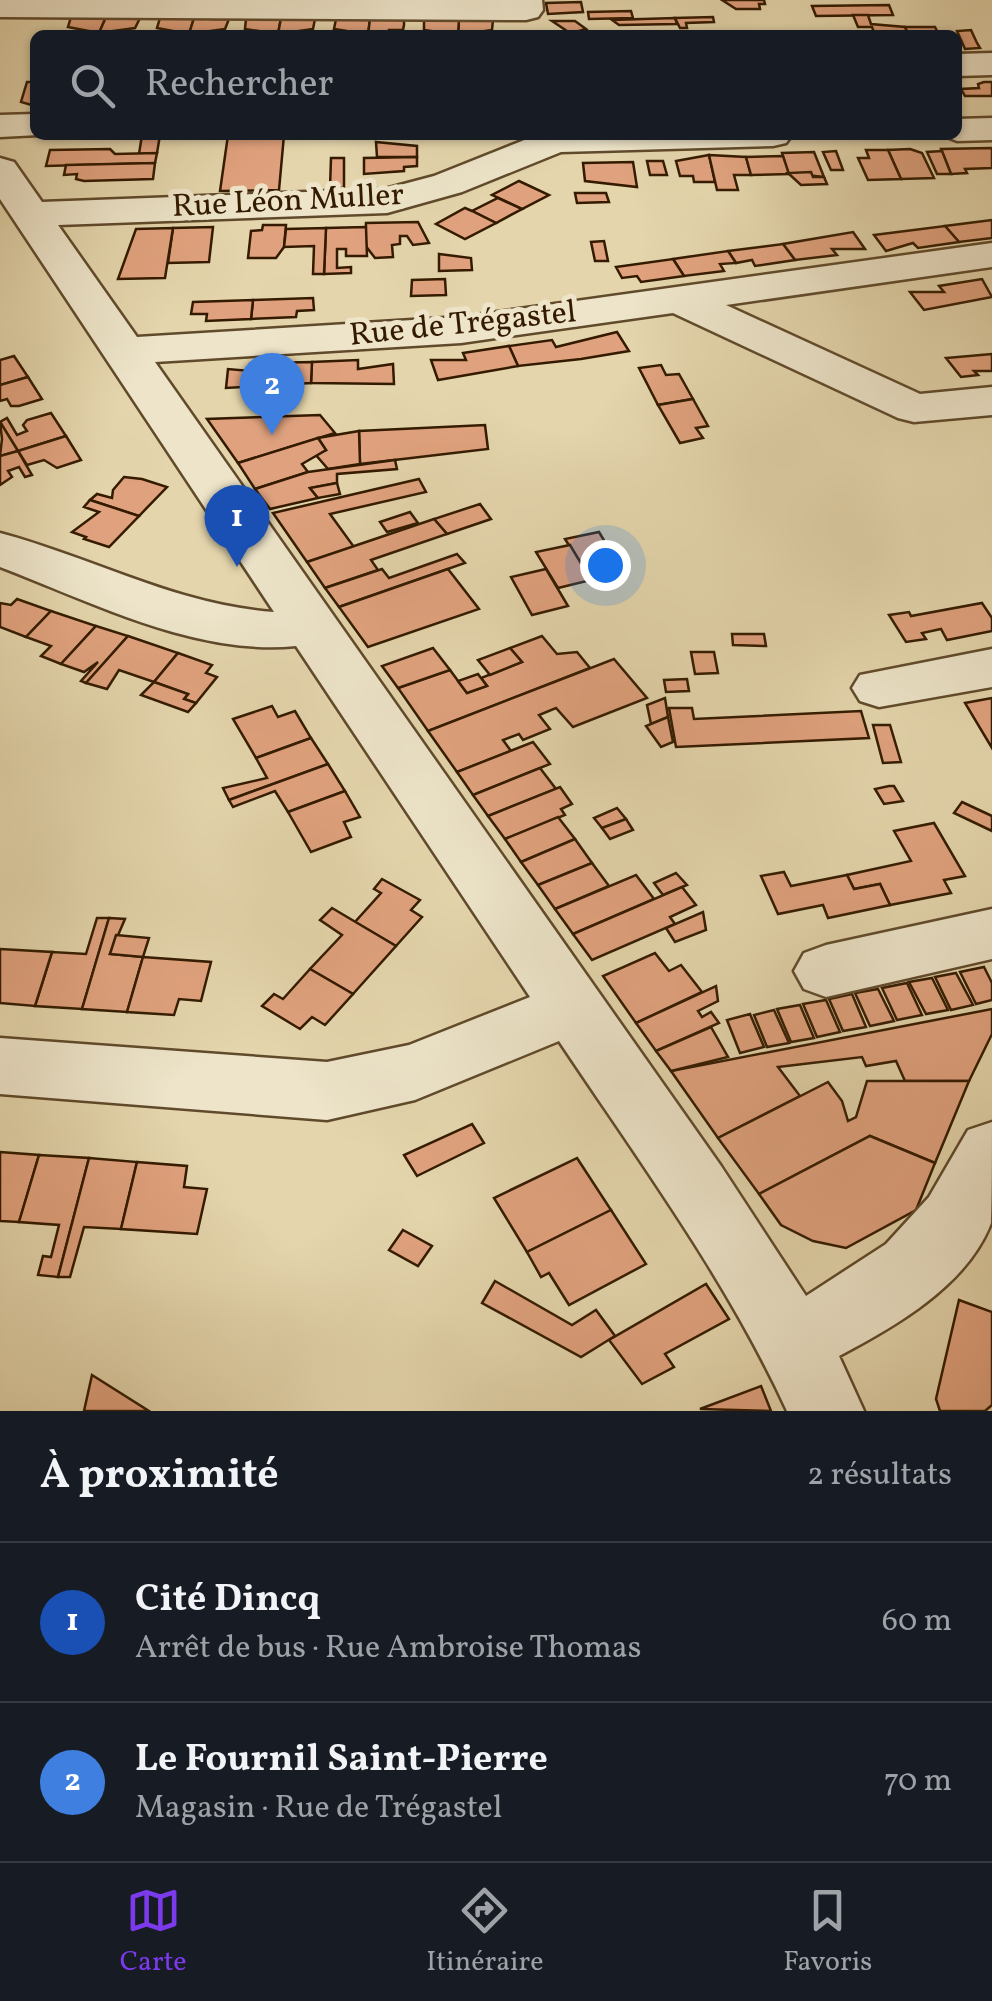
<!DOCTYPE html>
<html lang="fr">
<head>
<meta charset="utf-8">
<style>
	:root { --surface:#171b24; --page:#242831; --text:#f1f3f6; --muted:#9ea1a6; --line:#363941; --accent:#7c3aed }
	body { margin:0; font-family:Vollkorn,serif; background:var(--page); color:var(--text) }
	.you { position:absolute; left:605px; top:565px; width:35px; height:35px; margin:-25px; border:8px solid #fff; border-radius:50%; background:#1a73e8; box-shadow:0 0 0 15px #1a73e833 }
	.badge { display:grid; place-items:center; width:65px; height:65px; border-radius:50%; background:var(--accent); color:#fff; font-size:32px; font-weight:700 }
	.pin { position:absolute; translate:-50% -82px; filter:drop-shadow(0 2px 5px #0008) }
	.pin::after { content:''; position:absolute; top:52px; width:35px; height:30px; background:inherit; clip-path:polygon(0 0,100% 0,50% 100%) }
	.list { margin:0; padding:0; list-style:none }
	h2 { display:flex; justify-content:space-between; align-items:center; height:130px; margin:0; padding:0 40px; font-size:42px }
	h2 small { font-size:32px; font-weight:400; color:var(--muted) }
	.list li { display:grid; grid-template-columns:65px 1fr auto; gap:30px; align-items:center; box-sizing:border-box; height:160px; padding:0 40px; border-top:2px solid var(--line) }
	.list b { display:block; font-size:38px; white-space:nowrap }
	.list p { margin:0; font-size:32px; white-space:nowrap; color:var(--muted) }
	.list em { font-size:32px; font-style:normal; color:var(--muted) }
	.icon { flex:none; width:55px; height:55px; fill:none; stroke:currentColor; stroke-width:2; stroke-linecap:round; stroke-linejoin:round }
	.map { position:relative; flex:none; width:992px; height:1411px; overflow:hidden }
	.search { position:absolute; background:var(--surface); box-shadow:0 2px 8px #0004; left:30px; right:30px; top:30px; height:110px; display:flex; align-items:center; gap:25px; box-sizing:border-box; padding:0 35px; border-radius:15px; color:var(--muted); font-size:38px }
	.sheet { height:450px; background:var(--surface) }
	nav { display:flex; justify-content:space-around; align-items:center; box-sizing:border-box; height:140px; border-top:2px solid var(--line); background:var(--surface); font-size:28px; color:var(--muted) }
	nav a { display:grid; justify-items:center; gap:5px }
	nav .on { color:var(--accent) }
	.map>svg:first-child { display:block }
</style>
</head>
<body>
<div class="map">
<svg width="992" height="1411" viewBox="0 0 992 1411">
	<rect width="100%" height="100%" fill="#e4d5ac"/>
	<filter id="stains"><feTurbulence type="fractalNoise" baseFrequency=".002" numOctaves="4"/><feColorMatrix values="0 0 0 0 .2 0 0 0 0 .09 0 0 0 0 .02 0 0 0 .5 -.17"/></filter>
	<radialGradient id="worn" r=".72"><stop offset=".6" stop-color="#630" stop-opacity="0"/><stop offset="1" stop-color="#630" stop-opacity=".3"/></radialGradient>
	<g fill="#e0a27e" stroke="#341b00" stroke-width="2.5">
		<path d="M722 0H764L765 4H759L760 9H736Z"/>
		<path d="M581 2 583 12 548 14 546 3Z"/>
		<path d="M889 5 893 15 816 16 812 6Z"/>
		<path d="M631 11 633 18 589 19 588 12Z"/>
		<path d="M853 15H868L871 24 905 27 909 35H875L872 27H858Z"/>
		<path d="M71 17 86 18 106 17 99 33 68 27Z"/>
		<path d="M106 17H125L140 18 135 28 99 33Z"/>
		<path d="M174 17 194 18 189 34 157 28 160 18Z"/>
		<path d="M713 17 714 22 686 23 687 28H680L675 18Z"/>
		<path d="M194 18 214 19H229L225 29 189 34Z"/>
		<path d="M281 18 278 34 245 29 246 19Z"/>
		<path d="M281 18H301L315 19 313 29 278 34Z"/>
		<path d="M675 18 677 24 619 25 612 20Z"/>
		<path d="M336 19H370L368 35H333L347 31 334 29Z"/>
		<path d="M370 19 404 20V25L403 30H389V35H368Z"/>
		<path d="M459 19 493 20 492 30 458 35Z"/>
		<path d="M459 19 458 35 424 30V20Z"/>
		<path d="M552 21H575L586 29 579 31 585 35H573Z"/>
		<path d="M905 27H935L939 35H909Z"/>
		<path d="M971 30 977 43 980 48 965 49 957 31Z"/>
		<path d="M27 82H35V106L21 102Z"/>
		<path d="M984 82H992V96H965L961 89 979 88 978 84Z"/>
		<path d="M142 135H160L157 153 139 154Z"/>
		<path d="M228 135H284L279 190 220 191Z"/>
		<path d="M376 142 417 146V157H377Z"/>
		<path d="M992 148V168L965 169 967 173 951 174 941 149Z"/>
		<path d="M110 149 115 154 157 153 155 163 46 166 50 150Z"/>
		<path d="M910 149 922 153 934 178 901 179 888 150Z"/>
		<path d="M866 150H888L901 179 868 180 858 158H869Z"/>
		<path d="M836 151 843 170H831L823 152Z"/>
		<path d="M942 151 951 174H937L927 152Z"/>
		<path d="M814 152 824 177 788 173 782 153Z"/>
		<path d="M709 155 715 182H694L693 176H680L676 161Z"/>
		<path d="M709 155 746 157 751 175H734L738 190H717Z"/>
		<path d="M783 156 789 174 751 175 746 157Z"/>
		<path d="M417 157V166L404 167V171L364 174V158Z"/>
		<path d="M331 158H344V188H330Z"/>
		<path d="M647 161H663L667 175H650Z"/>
		<path d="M633 162 637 187 585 181 583 163Z"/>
		<path d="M155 163 153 179 84 181 76 179 77 174 64 175 66 165Z"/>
		<path d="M811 172 813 177H824L827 184 801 185 788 173Z"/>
		<path d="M519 181 549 195 522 209 492 195Z"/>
		<path d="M575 193H606L609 202 577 203Z"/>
		<path d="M498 198 522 209 496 223 472 211Z"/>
		<path d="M465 208 472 211 496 223 465 239 436 224Z"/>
		<path d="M992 220V238L959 242 945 226Z"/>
		<path d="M418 222 429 243 413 245 407 236H400V244L392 245 393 257 375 258 365 245 366 223Z"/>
		<path d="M263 225H286L284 247 276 258H248L251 231 262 230Z"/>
		<path d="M945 226 959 242 918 248 913 243 886 251 874 235Z"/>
		<path d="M213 227 209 262 168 263 173 228Z"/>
		<path d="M366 227 367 256H346V249H337V268L351 267V273L324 274 326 228Z"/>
		<path d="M173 228 165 278 118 279 136 229Z"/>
		<path d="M326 228 324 274H313L314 246 284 247 286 229Z"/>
		<path d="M853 232 865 249H832L837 255 795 260 783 244Z"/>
		<path d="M604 241 608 261H595L591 242Z"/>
		<path d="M783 244 795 260 755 266 752 260 736 263 728 251Z"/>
		<path d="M728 251 736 263 720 264 724 271 684 276 673 259Z"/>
		<path d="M439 254 471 258 472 270 439 271Z"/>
		<path d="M673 259 684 276 641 282 637 276 622 278 616 267Z"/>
		<path d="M445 279 446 295 411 296 412 280Z"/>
		<path d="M982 279 992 297 924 310 910 292H944L939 286Z"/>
		<path d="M313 298 314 310 297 311 296 317 251 319 253 300Z"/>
		<path d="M253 300 251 319 206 321 207 314H191L193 302Z"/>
		<path d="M617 332 629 351 581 359 518 366 509 346 552 340 556 347Z"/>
		<path d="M509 346 518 366 438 380 431 360H466L463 353Z"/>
		<path d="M992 354V371H974L978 375 961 377 946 358Z"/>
		<path d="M14 356 28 377 0 385V360Z"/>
		<path d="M358 360V369L393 364 394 384 311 383 312 362Z"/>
		<path d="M312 362 311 383 226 388 228 369 263 372 264 363Z"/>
		<path d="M661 365 666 375 679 374 693 399 658 405 639 368Z"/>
		<path d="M28 377 42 399 19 406H11L7 399 0 401V385Z"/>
		<path d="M693 399 708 426 696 428 703 438 680 443 658 405Z"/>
		<path d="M51 413 66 436 18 451 0 422 7 418 17 435 27 431 23 425 27 420Z"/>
		<path d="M320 415 335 433 238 463 207 419Z"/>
		<path d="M0 422 18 451 0 456 2 439Z"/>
		<path d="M485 425 488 449 360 464 359 431Z"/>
		<path d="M359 431 360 464 328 469 315 454 326 450 318 438Z"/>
		<path d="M66 436 81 460 57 468 44 460 27 465 18 451Z"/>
		<path d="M318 438 326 450 302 464 308 472 255 489 238 463Z"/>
		<path d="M18 451 32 475 25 477 19 467 8 471 12 477 0 485V456Z"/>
		<path d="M395 460 397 469 337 474V483L310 488 318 498 270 509 255 489 308 472Z"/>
		<path d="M124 477 142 479 167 487 139 516 90 500 97 494 112 498 113 490Z"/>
		<path d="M419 479 426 492 330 514 354 547 307 562 273 513Z"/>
		<path d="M337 483 340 494 318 498 310 488Z"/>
		<path d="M90 500 139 516 109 547 84 539 86 537 72 532 99 512 84 507Z"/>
		<path d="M480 504 491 519 447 534 434 519Z"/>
		<path d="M410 512 418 523 387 532 380 522Z"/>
		<path d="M434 519 447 534 371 560 378 570 325 588 307 562Z"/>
		<path d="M599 532 620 567 588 575 565 539Z"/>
		<path d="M570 545 591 580 558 588 536 552Z"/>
		<path d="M457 554 465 563 339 607 325 588 382 569 389 578Z"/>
		<path d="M448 569 479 609 368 647 339 607Z"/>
		<path d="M546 569 568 606 532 615 511 577Z"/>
		<path d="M17 599 51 611 26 637 0 627V603L11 605Z"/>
		<path d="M982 603 992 618V631L947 640 941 629 922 633 926 639 906 642 889 615 909 612 911 616Z"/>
		<path d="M51 611 96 626 61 664 41 656 51 646 26 637Z"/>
		<path d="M96 626 128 636 86 683 81 681 98 662 84 672 61 664Z"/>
		<path d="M732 634H764L766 646 733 645Z"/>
		<path d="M128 636 178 653 154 682 119 670 107 689 86 683Z"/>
		<path d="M542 636 557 654 577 652 590 668 428 731 398 688 450 670 467 693 487 686 481 678 522 662 510 648Z"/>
		<path d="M433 648 450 670 398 688 382 666Z"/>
		<path d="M510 648 522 662 490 675 478 660Z"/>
		<path d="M691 652H714L718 673 695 674Z"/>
		<path d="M178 653 212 665 206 673 217 677 196 703 184 699 188 694 154 682Z"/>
		<path d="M614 659 647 698 573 727 556 708 539 715 550 729 523 740 519 734 503 740 511 751 457 772 428 731Z"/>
		<path d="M478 674 487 686 467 693 458 681Z"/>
		<path d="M687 679 689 691 666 692 664 680Z"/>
		<path d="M154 682 188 694 184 699 196 703 188 712 141 695Z"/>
		<path d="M665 698 668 717 651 724 647 705Z"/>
		<path d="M992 698V748L965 703Z"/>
		<path d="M272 706 278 717 295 711 311 738 256 758 233 719Z"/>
		<path d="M669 708H692L694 719 861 711 869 738 676 747Z"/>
		<path d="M668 717 673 742 661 747 646 726Z"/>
		<path d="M873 725H890L901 762 883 763Z"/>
		<path d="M311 738 328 764 229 800 223 788 267 778 256 758Z"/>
		<path d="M533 742 550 764 473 795 457 772Z"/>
		<path d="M328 764 345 791 288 812 275 791 233 807 229 800Z"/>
		<path d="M540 768 556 789 488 816 473 795Z"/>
		<path d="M889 786H894L903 801 884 804 875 789Z"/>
		<path d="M560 787 572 804 561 809 565 815 505 839 488 816Z"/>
		<path d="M345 791 360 817 344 822 351 837 311 852 288 812Z"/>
		<path d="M962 802 992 816V831L954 813Z"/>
		<path d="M617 808 626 819 602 828 594 818Z"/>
		<path d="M558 817 575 839 521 862 505 839Z"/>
		<path d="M626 819 633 830 610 839 602 828Z"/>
		<path d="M934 823 965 876 944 880 951 893 890 905 880 884 854 889 847 875 911 861 894 831Z"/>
		<path d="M575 839 592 863 538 885 521 862Z"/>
		<path d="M592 863 609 886 555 909 538 885Z"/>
		<path d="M784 872 791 886 847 875 854 889 880 884 890 905 828 918 823 905 778 914 761 876Z"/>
		<path d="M676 873 687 885 663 895 654 883Z"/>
		<path d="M636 875 654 899 573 934 555 909Z"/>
		<path d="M382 879 420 900 411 910 422 917 396 946 355 922 381 893 374 889Z"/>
		<path d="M682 887 696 905 670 917 675 924 592 960 573 934Z"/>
		<path d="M332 908 396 946 353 994 310 969 342 935 320 920Z"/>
		<path d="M703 912 706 930 675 942 666 928Z"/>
		<path d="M97 918H109L82 1009 35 1006 52 952 86 954Z"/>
		<path d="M109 918 125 919 110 954 143 957 127 1012 82 1009Z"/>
		<path d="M116 935 149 938 143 957 110 954Z"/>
		<path d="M0 949 52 952 35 1006 0 1003Z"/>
		<path d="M655 953 669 971 681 965 702 992 636 1023 603 976Z"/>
		<path d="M143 957 211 962 201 1001 179 999 174 1015 127 1012Z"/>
		<path d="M984 967 992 983V1000L976 1004 960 972Z"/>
		<path d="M310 969 353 994 325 1025 312 1017 300 1029 262 1006 274 994 283 999Z"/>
		<path d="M956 973 973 1005 951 1010 935 977Z"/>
		<path d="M932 978 948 1010 926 1014 909 982Z"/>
		<path d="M907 983 922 1015 897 1020 882 988Z"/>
		<path d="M716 986 718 1001 698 1011 702 1017 711 1012 719 1023 656 1051 636 1023Z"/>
		<path d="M878 989 894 1021 870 1026 855 993Z"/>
		<path d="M852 994 866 1027 843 1031 829 999Z"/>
		<path d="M826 1000 840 1032 817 1037 803 1004Z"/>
		<path d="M800 1005 814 1038 791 1042 777 1009Z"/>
		<path d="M992 1009V1034L969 1081H905L896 1061 866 1066 862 1057 778 1067 800 1096 718 1138 671 1071Z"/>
		<path d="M774 1010 789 1043 767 1047 754 1015Z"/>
		<path d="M750 1014 764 1047 740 1053 727 1020Z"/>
		<path d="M711 1027 728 1057 671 1071 656 1051Z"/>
		<path d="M867 1081H969L935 1163 870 1136 759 1194 718 1138 828 1082 842 1101 848 1121 856 1117Z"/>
		<path d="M472 1124 484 1143 417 1176 404 1155Z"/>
		<path d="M870 1136 935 1163 916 1210 846 1248 813 1241 781 1225 759 1194Z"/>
		<path d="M0 1152 39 1155 19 1222 0 1221Z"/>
		<path d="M39 1155 89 1158 58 1277 38 1275 43 1256 51 1257 59 1225 19 1222Z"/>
		<path d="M89 1158 137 1162 121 1229 84 1227 70 1277H58Z"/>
		<path d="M577 1158 611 1210 527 1252 494 1198Z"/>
		<path d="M137 1162 187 1166 184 1187 207 1189 197 1234 121 1229Z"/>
		<path d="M611 1210 646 1264 569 1305 549 1273 541 1277 527 1252Z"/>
		<path d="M403 1230 432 1246 418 1266 389 1250Z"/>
		<path d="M495 1281 572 1325 596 1310 615 1336 581 1357 482 1303Z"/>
		<path d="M706 1284 729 1319 665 1354 674 1367 642 1384 609 1340Z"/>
		<path d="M959 1300 992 1312V1405L985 1411H940L936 1399Z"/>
		<path d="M92 1375 149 1411H84Z"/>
		<path d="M761 1386 771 1411 700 1409Z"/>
	</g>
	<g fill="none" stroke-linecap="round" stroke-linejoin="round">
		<g stroke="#604a2b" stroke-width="5">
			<g id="minor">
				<path d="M0 0H542L543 10 538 17 526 20 0 17Z"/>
				<path d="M992 53V75L957 76V54Z"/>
				<path d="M35 114V135H39L0 137V115Z"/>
				<path d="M992 118V140L957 141 942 135H957V119Z"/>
				<path d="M537 135H792L786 143 773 146 561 152 462 192 387 213 58 225 137 337 461 317 992 243V267L726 305 920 394 992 387V415L914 422 898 418 673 313 461 343 155 362 721 1166 806 1296 886 1244 929 1197 968 1130 992 1122C992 1147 992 1202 991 1223 967 1286 894 1327 839 1356L864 1411H787C727 1280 639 1161 559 1041L415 1100 327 1120 0 1094V1038L327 1062 409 1045 530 997 296 646C195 656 92 602 0 567V533C94 558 176 605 274 612L0 199V158L14 162 42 202 385 189 434 176Z"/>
				<path d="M992 649V687L879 707 860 701 852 688 860 675Z"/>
				<path d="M992 909V959L826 997 804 989 794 971 804 953 826 945Z"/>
			</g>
		</g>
		<use href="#minor" fill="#ede4c9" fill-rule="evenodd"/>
	</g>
	<g text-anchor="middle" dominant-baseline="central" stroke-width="10" stroke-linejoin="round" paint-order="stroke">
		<g font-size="32" fill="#341b00" stroke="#ede4c9">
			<text transform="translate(288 202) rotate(-3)">Rue Léon Muller</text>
			<text transform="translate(463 325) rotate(-6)">Rue de Trégastel</text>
		</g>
	</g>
	<rect width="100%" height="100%" filter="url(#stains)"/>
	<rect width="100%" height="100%" fill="url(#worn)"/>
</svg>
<div class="you"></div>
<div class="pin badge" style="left:237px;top:567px;background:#1a4fb4">1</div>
<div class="pin badge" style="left:272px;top:435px;background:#3f7fe0">2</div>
<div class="search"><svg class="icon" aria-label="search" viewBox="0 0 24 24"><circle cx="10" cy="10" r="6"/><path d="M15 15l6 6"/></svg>Rechercher</div>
</div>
<section class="sheet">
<h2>À proximité<small>2 résultats</small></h2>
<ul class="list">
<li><span class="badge" style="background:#1a4fb4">1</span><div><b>Cité Dincq</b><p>Arrêt de bus · Rue Ambroise Thomas</p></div><em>60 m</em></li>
<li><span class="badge" style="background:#3f7fe0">2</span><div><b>Le Fournil Saint-Pierre</b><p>Magasin · Rue de Trégastel</p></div><em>70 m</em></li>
</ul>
</section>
<nav>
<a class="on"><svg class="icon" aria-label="map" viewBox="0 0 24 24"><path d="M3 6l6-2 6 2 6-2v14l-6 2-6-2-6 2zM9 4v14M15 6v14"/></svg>Carte</a>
<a><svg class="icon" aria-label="directions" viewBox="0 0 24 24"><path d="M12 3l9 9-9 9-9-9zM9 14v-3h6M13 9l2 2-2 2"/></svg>Itinéraire</a>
<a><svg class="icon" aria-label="saved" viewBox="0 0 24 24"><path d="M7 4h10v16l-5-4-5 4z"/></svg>Favoris</a>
</nav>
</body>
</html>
